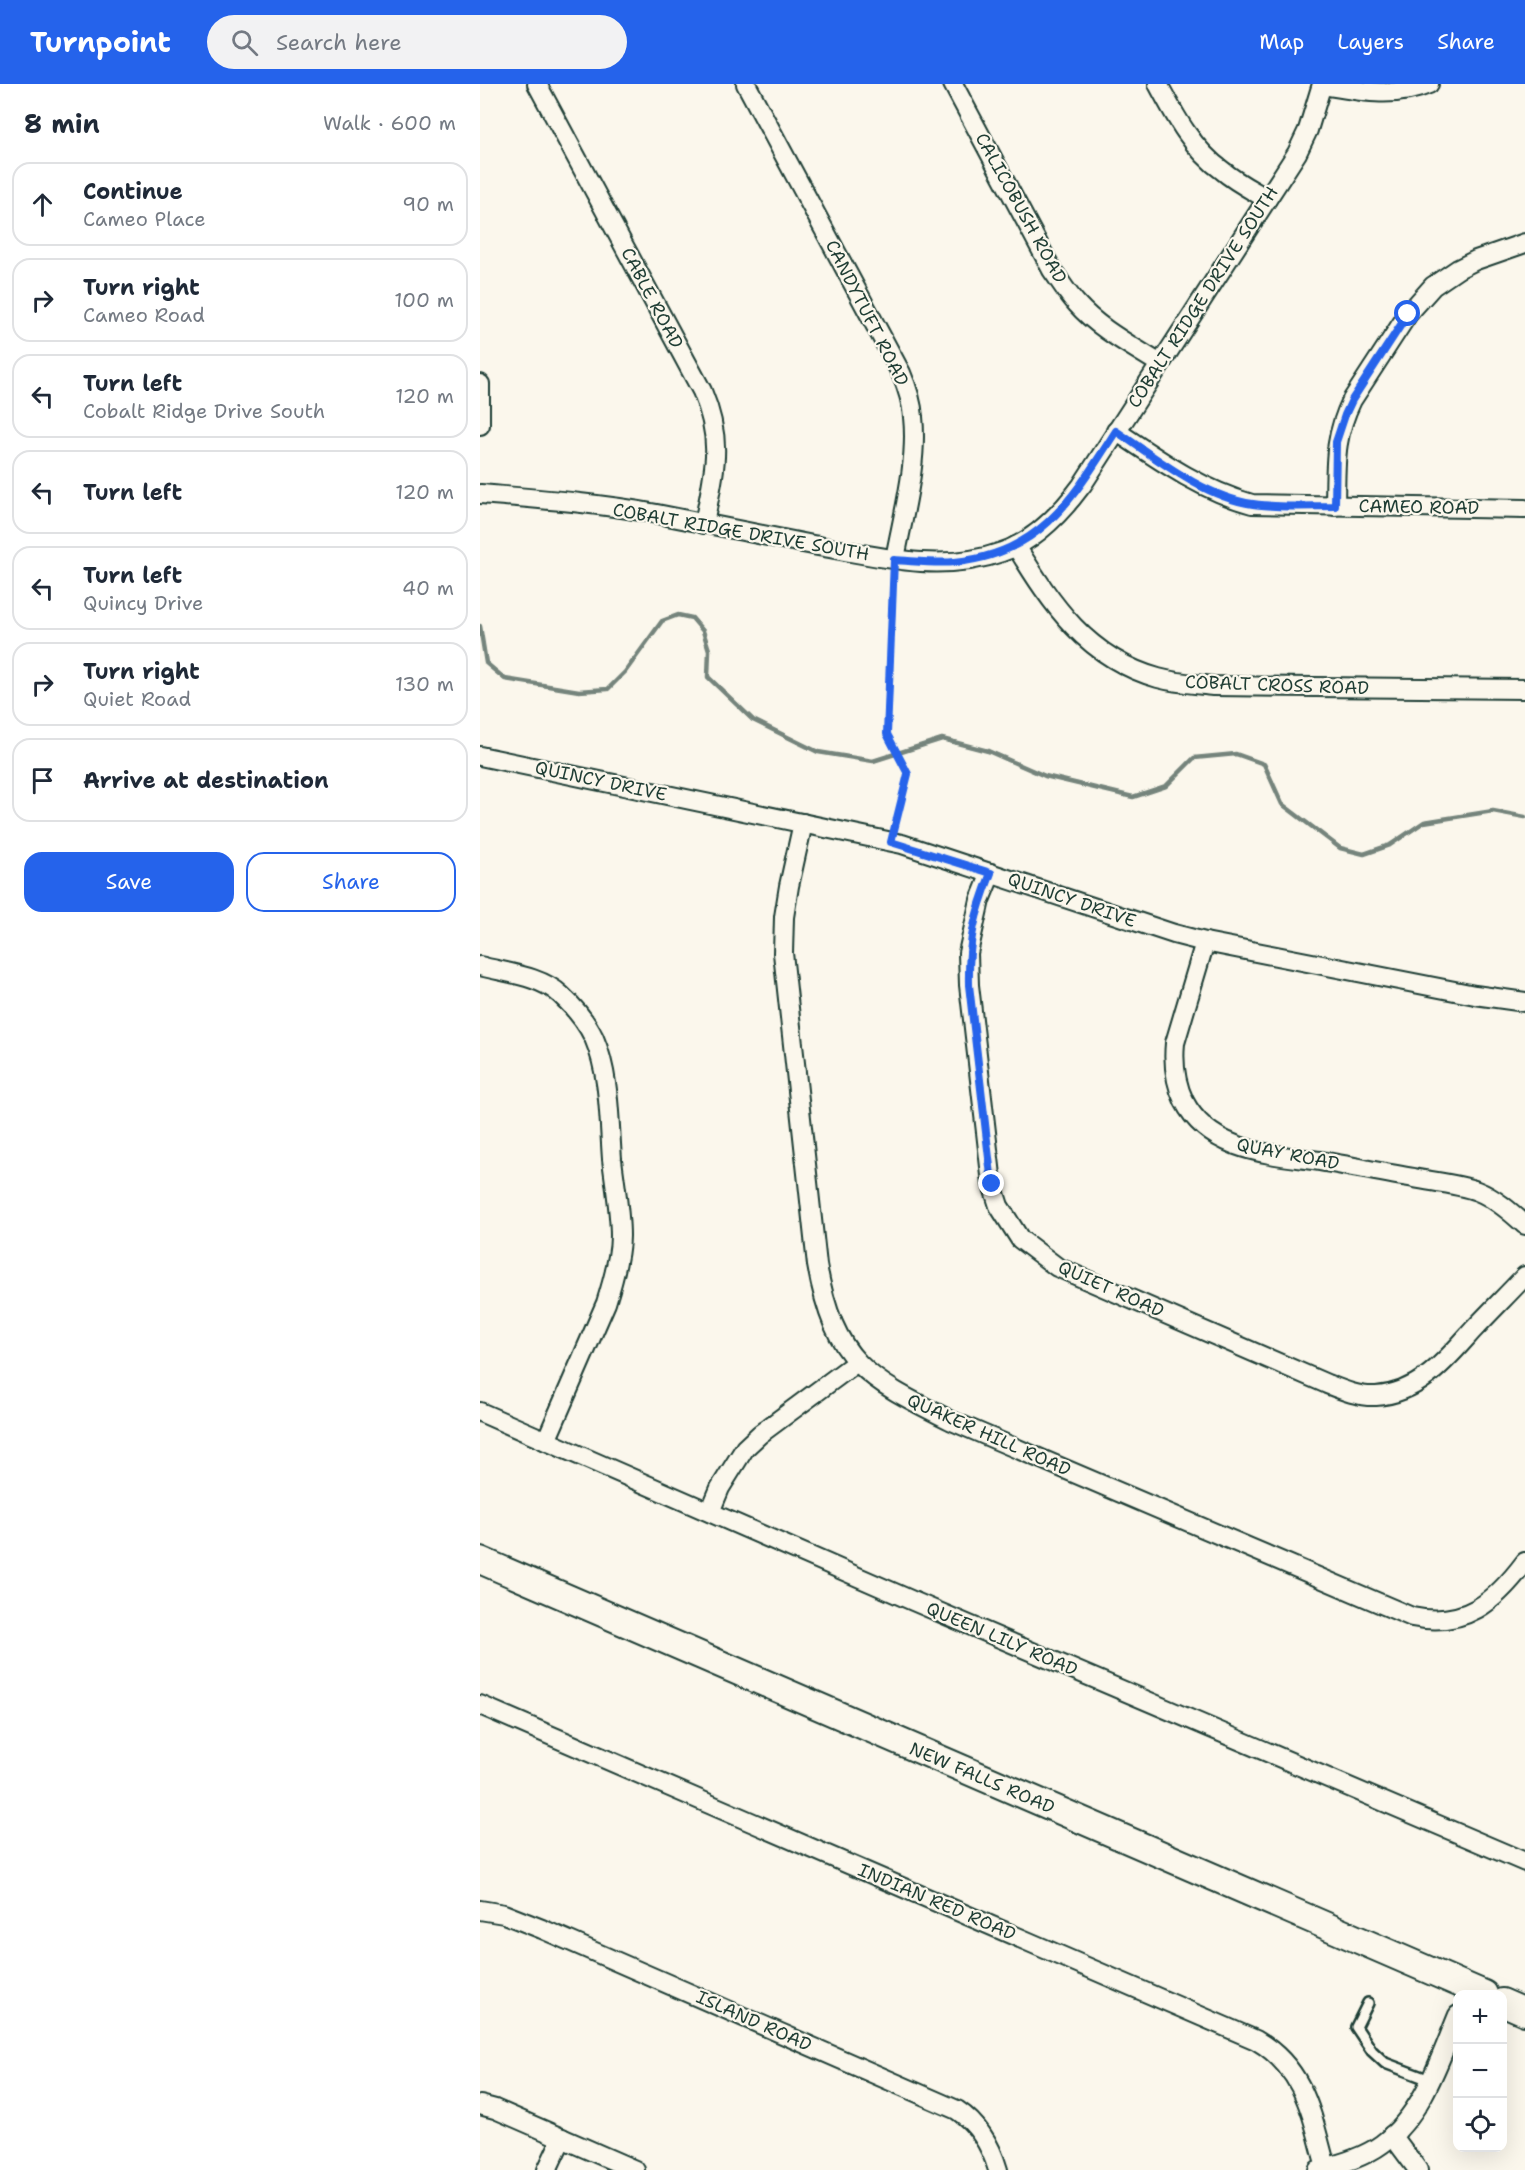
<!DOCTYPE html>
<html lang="en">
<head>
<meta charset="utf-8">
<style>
	:root { --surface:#fff; --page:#f2f2f3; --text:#1f2937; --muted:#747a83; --line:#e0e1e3; --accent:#2563eb }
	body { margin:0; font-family:"Shantell Sans",sans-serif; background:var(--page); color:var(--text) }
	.controls { position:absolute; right:18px; bottom:18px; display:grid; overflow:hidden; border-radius:12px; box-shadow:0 6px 24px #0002 }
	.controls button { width:54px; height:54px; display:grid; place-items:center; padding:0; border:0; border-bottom:2px solid var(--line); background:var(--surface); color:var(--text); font:30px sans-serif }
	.stop { position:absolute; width:18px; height:18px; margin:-14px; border:4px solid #2563eb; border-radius:50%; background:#fff }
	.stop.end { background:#2563eb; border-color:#fff; box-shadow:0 2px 6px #0008 }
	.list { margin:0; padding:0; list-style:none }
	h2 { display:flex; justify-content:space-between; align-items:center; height:78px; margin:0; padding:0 24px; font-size:26px }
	h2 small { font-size:20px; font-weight:400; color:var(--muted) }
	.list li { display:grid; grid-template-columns:39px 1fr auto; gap:18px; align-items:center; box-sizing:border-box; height:84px; margin:0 12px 12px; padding:0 12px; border:2px solid var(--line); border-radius:18px }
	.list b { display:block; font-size:22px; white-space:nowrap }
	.list p { margin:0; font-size:20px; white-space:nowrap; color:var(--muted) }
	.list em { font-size:20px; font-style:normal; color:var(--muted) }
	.actions { display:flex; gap:12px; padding:18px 24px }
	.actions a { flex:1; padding:14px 0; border:2px solid var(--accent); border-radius:18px; text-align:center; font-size:21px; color:var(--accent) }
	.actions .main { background:var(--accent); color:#fff }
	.icon { flex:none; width:33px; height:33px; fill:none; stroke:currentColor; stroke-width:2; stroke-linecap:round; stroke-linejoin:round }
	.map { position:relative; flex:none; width:1045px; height:2086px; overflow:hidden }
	header { display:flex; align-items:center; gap:36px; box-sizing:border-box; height:84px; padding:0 30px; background:var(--accent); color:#fff }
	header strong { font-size:28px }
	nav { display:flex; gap:33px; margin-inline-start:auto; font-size:21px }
	.search { width:420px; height:54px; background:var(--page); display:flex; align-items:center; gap:15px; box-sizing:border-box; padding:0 21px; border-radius:33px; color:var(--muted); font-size:22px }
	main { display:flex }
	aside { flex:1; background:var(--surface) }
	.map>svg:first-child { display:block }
</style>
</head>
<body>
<header>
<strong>Turnpoint</strong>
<div class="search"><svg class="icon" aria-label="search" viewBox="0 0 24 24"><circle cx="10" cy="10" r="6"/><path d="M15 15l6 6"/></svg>Search here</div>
<nav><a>Map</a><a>Layers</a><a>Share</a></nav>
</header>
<main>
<aside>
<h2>8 min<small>Walk · 600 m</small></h2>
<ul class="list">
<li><svg class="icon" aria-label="ahead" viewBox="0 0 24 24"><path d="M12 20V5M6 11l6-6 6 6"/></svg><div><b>Continue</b><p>Cameo Place</p></div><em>90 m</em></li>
<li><svg class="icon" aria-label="right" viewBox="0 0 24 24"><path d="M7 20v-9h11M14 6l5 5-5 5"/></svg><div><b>Turn right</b><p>Cameo Road</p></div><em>100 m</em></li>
<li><svg class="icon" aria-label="left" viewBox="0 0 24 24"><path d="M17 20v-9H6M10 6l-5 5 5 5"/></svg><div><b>Turn left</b><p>Cobalt Ridge Drive South</p></div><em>120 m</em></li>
<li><svg class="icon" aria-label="left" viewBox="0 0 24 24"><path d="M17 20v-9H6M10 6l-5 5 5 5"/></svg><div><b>Turn left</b></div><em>120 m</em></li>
<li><svg class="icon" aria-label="left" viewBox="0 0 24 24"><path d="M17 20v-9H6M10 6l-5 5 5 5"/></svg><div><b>Turn left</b><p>Quincy Drive</p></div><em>40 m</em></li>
<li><svg class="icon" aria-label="right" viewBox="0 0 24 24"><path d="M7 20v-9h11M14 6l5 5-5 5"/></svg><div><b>Turn right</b><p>Quiet Road</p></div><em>130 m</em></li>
<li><svg class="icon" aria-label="arrive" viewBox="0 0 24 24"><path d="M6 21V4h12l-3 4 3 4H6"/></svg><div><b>Arrive at destination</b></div></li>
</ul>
<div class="actions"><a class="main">Save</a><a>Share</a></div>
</aside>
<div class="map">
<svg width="1045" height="2086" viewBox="0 0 1045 2086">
	<rect width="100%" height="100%" fill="#fbf7ec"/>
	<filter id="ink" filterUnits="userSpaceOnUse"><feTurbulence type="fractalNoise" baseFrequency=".0167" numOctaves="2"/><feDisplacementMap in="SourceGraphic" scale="12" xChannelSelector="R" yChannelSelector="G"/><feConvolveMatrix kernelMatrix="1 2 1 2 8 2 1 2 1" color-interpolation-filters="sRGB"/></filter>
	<g filter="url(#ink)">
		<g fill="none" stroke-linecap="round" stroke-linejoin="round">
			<path stroke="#74847b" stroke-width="4.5" d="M0 542 6 579 25 595 99 607 128 605 145 588 182 537 198 531 212 534 223 547 229 566 228 593 273 636 338 668 393 677 462 655 508 667 565 692 653 713 686 702 714 674 756 670 784 680 802 720 860 764 884 770 910 761 944 738 1013 727 1045 733"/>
			<g stroke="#1f3d34" stroke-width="14">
				<path id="lane" d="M888 1919 876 1943 892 1967 905 1979 950 1996"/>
			</g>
			<g stroke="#1f3d34" stroke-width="22">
				<g id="street">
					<path d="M57 0 222 307C244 359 234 387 224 440"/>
					<path d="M266 0 421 289C427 303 432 318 433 333 438 379 423 431 415 475"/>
					<path d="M473 0 572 186C580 197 587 209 597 220 619 245 652 262 680 280"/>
					<path d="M678 0C695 32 713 66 743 87 756 98 772 106 787 115"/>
					<path d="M842 1C878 7 914 15 949 0"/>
					<path d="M0 300V341"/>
					<path d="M636 347C679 376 721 406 772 420L1045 425"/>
					<path d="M0 410C59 415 118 419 177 430 229 440 281 451 333 461 395 472 461 490 522 468 555 457 582 428 602 401L817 69 828 46 842 0"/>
					<path d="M855 422C856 381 853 355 872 316L928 230 953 202 978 185 996 176 1045 159"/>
					<path d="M536 462C572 521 607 574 678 594 696 599 715 600 733 602L1045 605"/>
					<path d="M0 672 422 760 694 850 725 858 995 911 1045 918"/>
					<path d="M323 739 309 802 304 833 303 869 337 1181C355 1280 388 1295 472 1337L932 1533C985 1544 1015 1518 1045 1478"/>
					<path d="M511 789 500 816 488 869 489 901 512 1100 519 1122 540 1155 577 1183 847 1300C862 1306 879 1313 896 1312 940 1309 966 1276 993 1246 1010 1228 1028 1210 1045 1192"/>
					<path d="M725 858 695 959C693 980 695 998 704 1017 730 1068 790 1070 840 1077 871 1082 903 1089 934 1094 954 1098 978 1100 997 1107 1015 1114 1031 1128 1045 1141"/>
					<path d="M0 882C26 889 61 892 81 911 94 923 106 937 114 954 130 991 129 1036 132 1075 135 1101 140 1127 140 1152 140 1172 132 1200 126 1219L66 1357"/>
					<path d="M0 1328 433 1517 1045 1778"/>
					<path d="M230 1428 240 1404 265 1364 280 1350 377 1278"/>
					<path d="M0 1621 776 1956C826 1985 832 2033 846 2083"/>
					<path d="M0 1826 24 1830 62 1845 477 2026C498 2040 511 2062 518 2086"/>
					<path d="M0 2021 15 2025 155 2086"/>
					<path d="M912 2051 938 2086"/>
					<path d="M67 2086 82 2054"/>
					<path d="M838 2086C859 2080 883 2074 902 2060 943 2030 959 1977 978 1931"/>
				</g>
			</g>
			<g stroke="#1f3d34" stroke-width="30">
				<g id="secondary">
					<path d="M0 1476 1004 1910"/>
					<path d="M1022 1918 1045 1928"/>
				</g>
			</g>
			<path stroke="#1f3d34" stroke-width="3" stroke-dasharray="4.5 4.5" stroke-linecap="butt" d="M414 491 407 650 428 690 415 741"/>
			<use href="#lane" stroke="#fbf7ec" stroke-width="9"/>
			<use href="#street" stroke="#fbf7ec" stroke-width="18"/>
			<use href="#secondary" stroke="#fbf7ec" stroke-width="26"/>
		</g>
	</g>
	<g fill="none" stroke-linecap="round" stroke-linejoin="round" filter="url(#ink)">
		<path stroke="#2563eb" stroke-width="8" d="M512 1100 489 901C488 856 495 830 511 789L411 758 428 690 407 650 414 476C434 477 455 480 475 478 561 470 593 414 636 347 676 374 724 413 773 420 800 424 828 422 855 422L856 358 865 331 872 316 928 230"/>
	</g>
	<g text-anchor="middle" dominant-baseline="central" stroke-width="4.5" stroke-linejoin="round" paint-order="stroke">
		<g font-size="18" fill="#1f3d34" stroke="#fbf7ec">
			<text transform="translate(541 124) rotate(61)">CALICOBUSH ROAD</text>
			<text transform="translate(723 213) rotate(-57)">COBALT RIDGE DRIVE SOUTH</text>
			<text transform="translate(172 214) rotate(62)">CABLE ROAD</text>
			<text transform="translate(387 229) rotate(63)">CANDYTUFT ROAD</text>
			<text transform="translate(939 423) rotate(1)">CAMEO ROAD</text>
			<text transform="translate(261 448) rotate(10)">COBALT RIDGE DRIVE SOUTH</text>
			<text transform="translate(797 601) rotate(2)">COBALT CROSS ROAD</text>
			<text transform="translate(121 697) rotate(12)">QUINCY DRIVE</text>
			<text transform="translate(592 816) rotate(19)">QUINCY DRIVE</text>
			<text transform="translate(808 1070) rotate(11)">QUAY ROAD</text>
			<text transform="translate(631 1205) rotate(24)">QUIET ROAD</text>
			<text transform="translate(509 1351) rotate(24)">QUAKER HILL ROAD</text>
			<text transform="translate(522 1555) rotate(23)">QUEEN LILY ROAD</text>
			<text transform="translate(502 1694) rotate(23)">NEW FALLS ROAD</text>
			<text transform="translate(457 1818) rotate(23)">INDIAN RED ROAD</text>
			<text transform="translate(274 1937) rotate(24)">ISLAND ROAD</text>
		</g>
	</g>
</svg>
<div class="controls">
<button>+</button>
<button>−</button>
<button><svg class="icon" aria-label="locate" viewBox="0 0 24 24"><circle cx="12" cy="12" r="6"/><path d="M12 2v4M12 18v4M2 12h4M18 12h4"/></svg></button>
</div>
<div class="stop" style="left:928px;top:230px"></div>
<div class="stop end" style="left:512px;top:1100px"></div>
</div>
</main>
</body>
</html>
